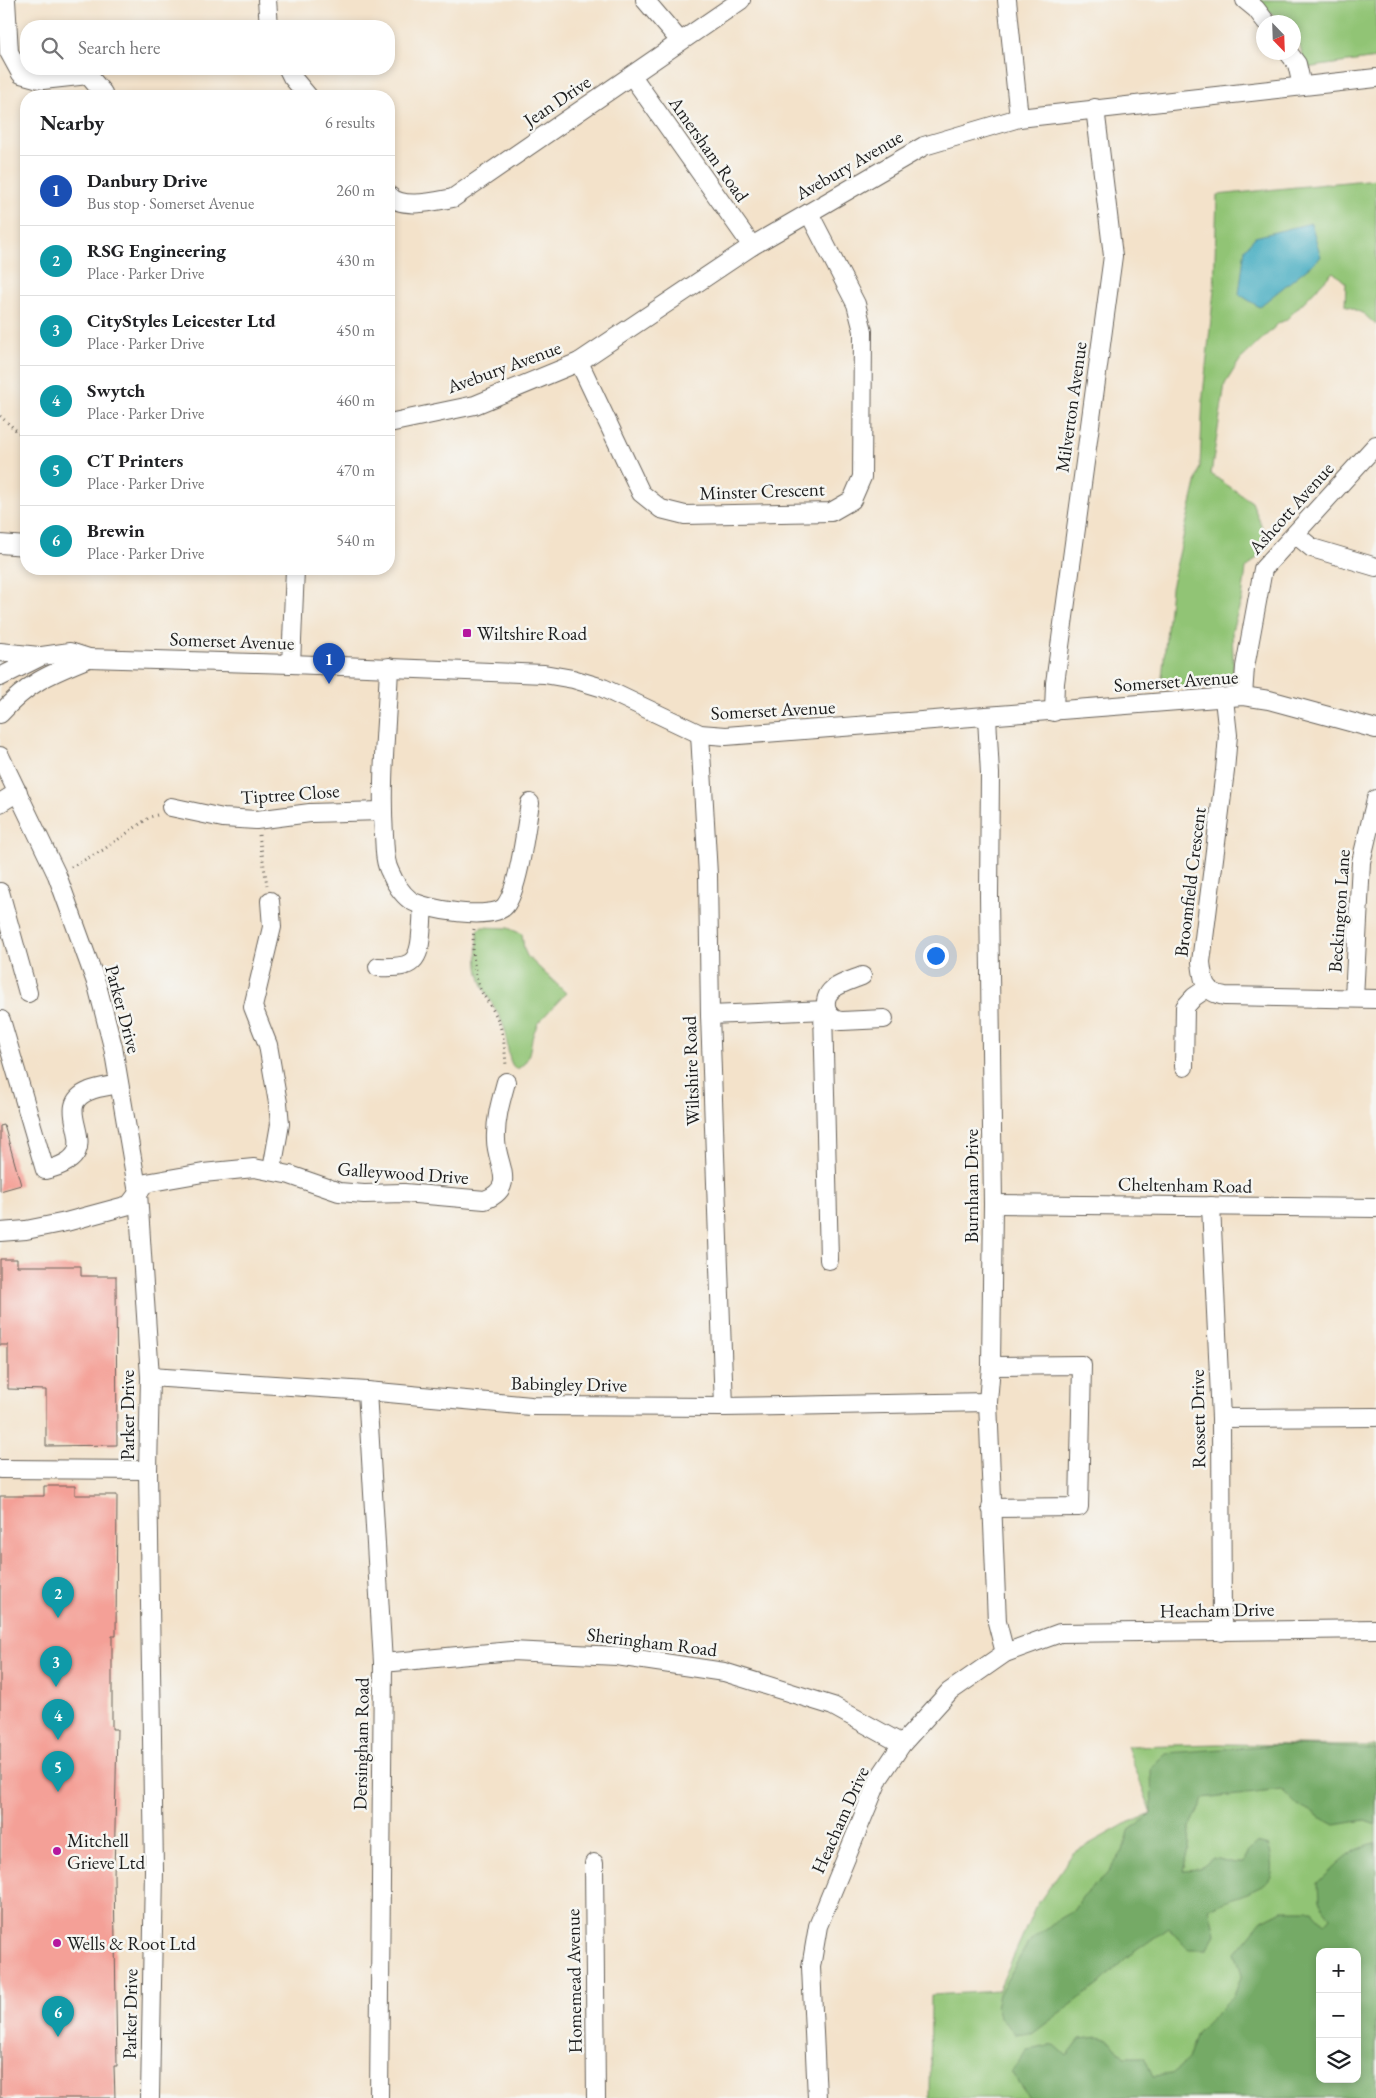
<!DOCTYPE html>
<html lang="en">
<head>
<meta charset="utf-8">
<style>
	:root { --surface:#fff; --page:#f6f6f6; --text:#202124; --muted:#757577; --line:#e0e0e0; --accent:#7c3aed }
	body { margin:0; font-family:"EB Garamond",serif; background:var(--page); color:var(--text) }
	.controls { position:absolute; right:15px; bottom:15px; display:grid; overflow:hidden; border-radius:10px; box-shadow:0 2px 8px #0003 }
	.controls button { width:45px; height:45px; display:grid; place-items:center; padding:0; border:0; border-bottom:1px solid var(--line); background:var(--surface); color:var(--text); font:25px sans-serif }
	.compass { position:absolute; left:1256px; top:15px; width:45px; height:45px; border-radius:50%; background:var(--surface); box-shadow:0 2px 8px #0003; rotate:157deg }
	.you { position:absolute; left:935px; top:955px; width:18px; height:18px; margin:-12px; border:4px solid #fff; border-radius:50%; background:#1a73e8; box-shadow:0 0 0 8px #1a73e833 }
	.badge { display:grid; place-items:center; width:32px; height:32px; border-radius:50%; background:var(--accent); color:#fff; font-size:16px; font-weight:700 }
	.pin { position:absolute; translate:-50% -41px; filter:drop-shadow(0 1px 2px #0008) }
	.pin::after { content:''; position:absolute; top:26px; width:18px; height:15px; background:inherit; clip-path:polygon(0 0,100% 0,50% 100%) }
	.list { margin:0; padding:0; list-style:none }
	h2 { display:flex; justify-content:space-between; align-items:center; height:65px; margin:0; padding:0 20px; font-size:21px }
	h2 small { font-size:16px; font-weight:400; color:var(--muted) }
	.list li { display:grid; grid-template-columns:32px 1fr auto; gap:15px; align-items:center; box-sizing:border-box; height:70px; padding:0 20px; border-top:1px solid var(--line) }
	.list b { display:block; font-size:19px; white-space:nowrap }
	.list p { margin:0; font-size:16px; white-space:nowrap; color:var(--muted) }
	.list em { font-size:16px; font-style:normal; color:var(--muted) }
	.icon { flex:none; width:28px; height:28px; fill:none; stroke:currentColor; stroke-width:2; stroke-linecap:round; stroke-linejoin:round }
	.map { position:relative; flex:none; width:1376px; height:2098px; overflow:hidden }
	.search { position:absolute; background:var(--surface); box-shadow:0 2px 8px #0003; left:20px; top:20px; width:375px; height:55px; display:flex; align-items:center; gap:12px; box-sizing:border-box; padding:0 18px; border-radius:20px; color:var(--muted); font-size:19px }
	.panel { position:absolute; background:var(--surface); box-shadow:0 2px 8px #0003; left:20px; top:90px; width:375px; height:485px; border-radius:20px }
	.map>svg:first-child { display:block }
</style>
</head>
<body>
<div class="map">
<svg width="1376" height="2098" viewBox="0 0 1376 2098">
	<rect width="100%" height="100%" fill="#f6f6f2"/>
	<filter id="ink" filterUnits="userSpaceOnUse"><feTurbulence type="fractalNoise" baseFrequency=".02" numOctaves="2"/><feDisplacementMap in="SourceGraphic" scale="10" xChannelSelector="R" yChannelSelector="G"/><feConvolveMatrix kernelMatrix="1 2 1 2 8 2 1 2 1" color-interpolation-filters="sRGB"/></filter>
	<filter id="wash" filterUnits="userSpaceOnUse"><feTurbulence type="fractalNoise" baseFrequency=".0096" numOctaves="4" result="noise"/><feDisplacementMap in="SourceGraphic" scale="20" xChannelSelector="R" yChannelSelector="G"/><feGaussianBlur stdDeviation="1.12" result="paint"/><feColorMatrix in="noise" values="0 0 0 0 0 0 0 0 0 0 0 0 0 0 0 0 0 1.4 0 .05"/><feComposite in="paint" operator="in"/></filter>
	<g filter="url(#wash)">
		<rect width="100%" height="100%" fill="#f3e2ca"/>
		<g fill="#91c475" stroke="#567048" fill-rule="evenodd">
			<path d="M1257 0H1376V58L1306 68 1297 36 1294 33V22H1281Z"/>
			<path d="M1376 179V325L1364 314 1345 305 1346 283 1333 272 1286 320 1279 323 1240 360 1225 384 1211 474 1252 502 1269 545 1246 569 1242 599 1232 630 1234 685 1161 688 1171 588 1200 466 1203 395 1214 290 1217 195Z"/>
			<path d="M482 927 508 928 522 934 524 949 527 956 566 993 537 1024 538 1025C527 1039 535 1060 517 1069 507 1066 508 1040 505 1030 499 1010 483 994 479 973 476 959 478 944 478 930Z"/>
			<path d="M1219 1744 1376 1746V2098H930L931 1995 998 1991 1035 1908 1073 1853 1125 1824 1152 1814 1127 1746ZM1320 1952H1357V2079H1320Z"/>
		</g>
		<g fill="#74aa66" stroke="#486341" fill-rule="evenodd">
			<path d="M1279 1745 1376 1749V1824L1365 1820 1335 1825 1296 1804 1282 1790 1203 1799 1190 1828 1189 1850 1183 1870 1200 1869 1213 1858 1235 1863H1244L1247 1852 1256 1843 1269 1846C1278 1881 1270 1885 1239 1896 1229 1899 1219 1904 1209 1908L1215 1933 1208 1949H1188L1168 1928 1127 1957 1099 1984 1032 2034 1015 2033 1000 2018 996 2007 999 1994 1028 1943 1053 1923 1073 1911 1083 1896 1106 1875 1123 1851 1128 1831 1152 1814 1151 1767 1166 1753Z"/>
			<path d="M1376 1843V2098H1029L1011 2072 1027 2050 1055 2045 1067 2056 1080 2039 1099 2037 1109 2039 1124 2057H1144L1153 2076 1172 2074 1188 2059 1197 2033 1234 1996 1242 1974 1235 1953 1262 1920 1282 1910H1312L1325 1924 1331 1917 1319 1901 1318 1883C1335 1867 1352 1847 1376 1843ZM1320 1952H1357V2079H1320Z"/>
		</g>
		<path fill="#40aac0" stroke="#2e636e" d="M1311 223 1321 257 1259 307 1239 294 1245 248 1255 237Z"/>
		<g id="blocks">
			<g fill="#f4a097">
				<path d="M4 1125 21 1185 0 1191V1126Z"/>
				<path d="M0 1259H17V1266H81V1276H116L117 1445 46 1446V1390L8 1389V1345H0Z"/>
				<path d="M44 1486H75V1495H117L116 1636H112V1729H117L114 1877 117 2066H114L115 2098H0V1496H44Z"/>
			</g>
		</g>
	</g>
	<g filter="url(#ink)">
		<use href="#blocks" fill-opacity="0" stroke="#676159" stroke-width="1"/>
		<g fill="none" stroke-linecap="round" stroke-linejoin="round">
			<g stroke="#676159" stroke-width="20">
				<g id="minor">
					<path d="M6 0 9 52 21 74 43 80 88 75"/>
					<path d="M267 0 269 26"/>
					<path d="M645 0 680 41"/>
					<path d="M1007 0 1019 118"/>
					<path d="M1245 0 1256 9 1266 22"/>
					<path d="M1288 52 1297 64 1302 86"/>
					<path d="M92 69 88 75 103 93"/>
					<path d="M288 69 292 77 308 96"/>
					<path d="M632 76 752 246"/>
					<path d="M389 195C401 210 436 201 453 198L741 0"/>
					<path d="M579 362 641 493 661 509 685 515 831 512 852 500 862 477 863 331 856 304 809 213"/>
					<path d="M389 423 475 405 579 362 752 246 924 146 1019 118 1376 78"/>
					<path d="M1295 534 1312 548 1376 567"/>
					<path d="M0 544 26 546"/>
					<path d="M0 652 39 656"/>
					<path d="M291 664 295 569"/>
					<path d="M389 667C387 723 380 779 384 835 385 847 384 861 390 872 394 882 402 894 410 900 425 910 493 921 505 906 519 889 526 827 530 803"/>
					<path d="M0 677 42 656 70 652 89 658 291 664 544 674 573 679 603 688 700 734 726 736 1243 696 1269 700 1376 729"/>
					<path d="M1243 696 1245 667 1263 569 1376 445"/>
					<path d="M1224 699 1228 735 1225 771 1201 962C1203 981 1204 993 1225 996L1376 999"/>
					<path d="M1054 712 1055 683 1113 256 1095 108"/>
					<path d="M0 714C30 681 50 674 89 658"/>
					<path d="M987 717 990 774 989 896 993 1204 991 1366 988 1402 997 1622 1005 1653"/>
					<path d="M700 734 708 875 710 1015 724 1407"/>
					<path d="M0 756 57 875 97 985 113 1047 138 1193 150 1377 148 1470 154 1870 150 2098"/>
					<path d="M0 803 18 792"/>
					<path d="M171 807 223 818 256 820 310 813 382 811"/>
					<path d="M0 892 28 993"/>
					<path d="M270 901 272 927 253 1007 268 1045 278 1103 280 1124 272 1170"/>
					<path d="M378 967C408 968 419 966 421 934 422 925 423 916 422 906"/>
					<path d="M862 976C852 980 841 983 833 989 820 999 826 1020 842 1021L884 1019"/>
					<path d="M1354 998 1361 862 1376 799"/>
					<path d="M823 1010 829 1260"/>
					<path d="M710 1015 826 1010"/>
					<path d="M1 1020 45 1170C116 1154 45 1109 89 1091 98 1087 110 1086 119 1084"/>
					<path d="M1184 1067 1185 1007 1194 997 1207 988"/>
					<path d="M993 1204 1376 1208"/>
					<path d="M1211 1206 1221 1418 1222 1632"/>
					<path d="M0 1232 26 1230 66 1222 129 1205 146 1183 203 1173 254 1168 290 1175 339 1192 364 1194 404 1193 485 1200C518 1187 496 1164 496 1140 495 1120 501 1100 506 1082"/>
					<path d="M991 1366 1082 1365 1079 1507 991 1508"/>
					<path d="M150 1377 367 1391 531 1406 724 1407 988 1402"/>
					<path d="M367 1391 383 1663 379 2098"/>
					<path d="M1221 1418 1376 1417"/>
					<path d="M0 1469 148 1470"/>
					<path d="M383 1663 511 1651 617 1656 724 1672 833 1706 902 1744"/>
					<path d="M594 1863 596 2098"/>
					<path d="M817 2098 811 1967 818 1926 879 1778 902 1744 949 1692 1005 1653 1060 1633 1376 1629"/>
				</g>
			</g>
			<g stroke="#676159" stroke-width="3" stroke-dasharray="1 4" stroke-linecap="butt">
				<path d="M0 416 26 439"/>
				<path d="M259 835 267 885"/>
				<path d="M71 867 103 850 150 817 157 815"/>
				<path d="M474 929C472 947 473 966 478 983 481 994 488 1001 493 1010 503 1026 505 1048 506 1066"/>
			</g>
			<use href="#minor" stroke="#fff" stroke-width="18"/>
		</g>
	</g>
	<g fill="#b5179e" stroke="#f6f6f2" stroke-width="2">
		<rect x="462" y="628" width="10" height="10" rx="2.5"/>
		<circle cx="57" cy="1851" r="5"/>
		<circle cx="57" cy="1943" r="5"/>
	</g>
	<g text-anchor="middle" dominant-baseline="central" stroke-width="5" stroke-linejoin="round" paint-order="stroke">
		<g font-size="19" fill="#1c1c1c" stroke="#f6f6f2">
			<text transform="translate(557 101) rotate(-34)">Jean Drive</text>
			<text transform="translate(709 149) rotate(55)">Amersham Road</text>
			<text transform="translate(849 165) rotate(-30)">Avebury Avenue</text>
			<text transform="translate(504 367) rotate(-20)">Avebury Avenue</text>
			<text transform="translate(1071 407) rotate(-82)">Milverton Avenue</text>
			<text transform="translate(762 491) rotate(-2)">Minster Crescent</text>
			<text transform="translate(1291 508) rotate(-48)">Ashcott Avenue</text>
			<text transform="translate(232 641) rotate(2)">Somerset Avenue</text>
			<text transform="translate(1176 681) rotate(-4)">Somerset Avenue</text>
			<text transform="translate(773 710) rotate(-3)">Somerset Avenue</text>
			<text transform="translate(290 794) rotate(-4)">Tiptree Close</text>
			<text transform="translate(1190 882) rotate(-83)">Broomfield Crescent</text>
			<text transform="translate(1339 911) rotate(-86)">Beckington Lane</text>
			<text transform="translate(123 1009) rotate(75)">Parker Drive</text>
			<text transform="translate(691 1071) rotate(-92)">Wiltshire Road</text>
			<text transform="translate(403 1173) rotate(4)">Galleywood Drive</text>
			<text transform="translate(1185 1185) rotate(1)">Cheltenham Road</text>
			<text transform="translate(971 1186) rotate(-90)">Burnham Drive</text>
			<text transform="translate(569 1384) rotate(1)">Babingley Drive</text>
			<text transform="translate(127 1415) rotate(-90)">Parker Drive</text>
			<text transform="translate(1198 1419) rotate(-91)">Rossett Drive</text>
			<text transform="translate(1217 1610) rotate(-1)">Heacham Drive</text>
			<text transform="translate(652 1642) rotate(7)">Sheringham Road</text>
			<text transform="translate(361 1744) rotate(-89)">Dersingham Road</text>
			<text transform="translate(840 1820) rotate(-66)">Heacham Drive</text>
			<text transform="translate(574 1981) rotate(-91)">Homemead Avenue</text>
			<text transform="translate(130 2014) rotate(-89)">Parker Drive</text>
		</g>
		<g font-size="19" fill="#1c1c1c" stroke="#f6f6f2" text-anchor="start">
			<text x="477" y="633">Wiltshire Road</text>
			<text x="67" y="1840">Mitchell<tspan x="67" dy="22">Grieve Ltd</tspan></text>
			<text x="67" y="1943">Wells &amp; Root Ltd</text>
		</g>
	</g>
</svg>
<div class="controls">
<button>+</button>
<button>−</button>
<button><svg class="icon" aria-label="layers" viewBox="0 0 24 24"><path d="M12 4l9 5-9 5-9-5zM3 14l9 5 9-5"/></svg></button>
</div>
<svg class="compass" viewBox="-18 -18 36 36"><path d="M0-13l5 13h-10z" fill="#e53935"/><path d="M0 13l5-13h-10z" fill="#757577"/></svg>
<div class="you"></div>
<div class="pin badge" style="left:329px;top:684px;background:#1a4fb4">1</div>
<div class="pin badge" style="left:58px;top:1618px;background:#0f9aa8">2</div>
<div class="pin badge" style="left:56px;top:1687px;background:#0f9aa8">3</div>
<div class="pin badge" style="left:58px;top:1740px;background:#0f9aa8">4</div>
<div class="pin badge" style="left:58px;top:1792px;background:#0f9aa8">5</div>
<div class="pin badge" style="left:58px;top:2037px;background:#0f9aa8">6</div>
<div class="search"><svg class="icon" aria-label="search" viewBox="0 0 24 24"><circle cx="10" cy="10" r="6"/><path d="M15 15l6 6"/></svg>Search here</div>
<section class="panel">
<h2>Nearby<small>6 results</small></h2>
<ul class="list">
<li><span class="badge" style="background:#1a4fb4">1</span><div><b>Danbury Drive</b><p>Bus stop · Somerset Avenue</p></div><em>260 m</em></li>
<li><span class="badge" style="background:#0f9aa8">2</span><div><b>RSG Engineering</b><p>Place · Parker Drive</p></div><em>430 m</em></li>
<li><span class="badge" style="background:#0f9aa8">3</span><div><b>CityStyles Leicester Ltd</b><p>Place · Parker Drive</p></div><em>450 m</em></li>
<li><span class="badge" style="background:#0f9aa8">4</span><div><b>Swytch</b><p>Place · Parker Drive</p></div><em>460 m</em></li>
<li><span class="badge" style="background:#0f9aa8">5</span><div><b>CT Printers</b><p>Place · Parker Drive</p></div><em>470 m</em></li>
<li><span class="badge" style="background:#0f9aa8">6</span><div><b>Brewin</b><p>Place · Parker Drive</p></div><em>540 m</em></li>
</ul>
</section>
</div>
</body>
</html>
